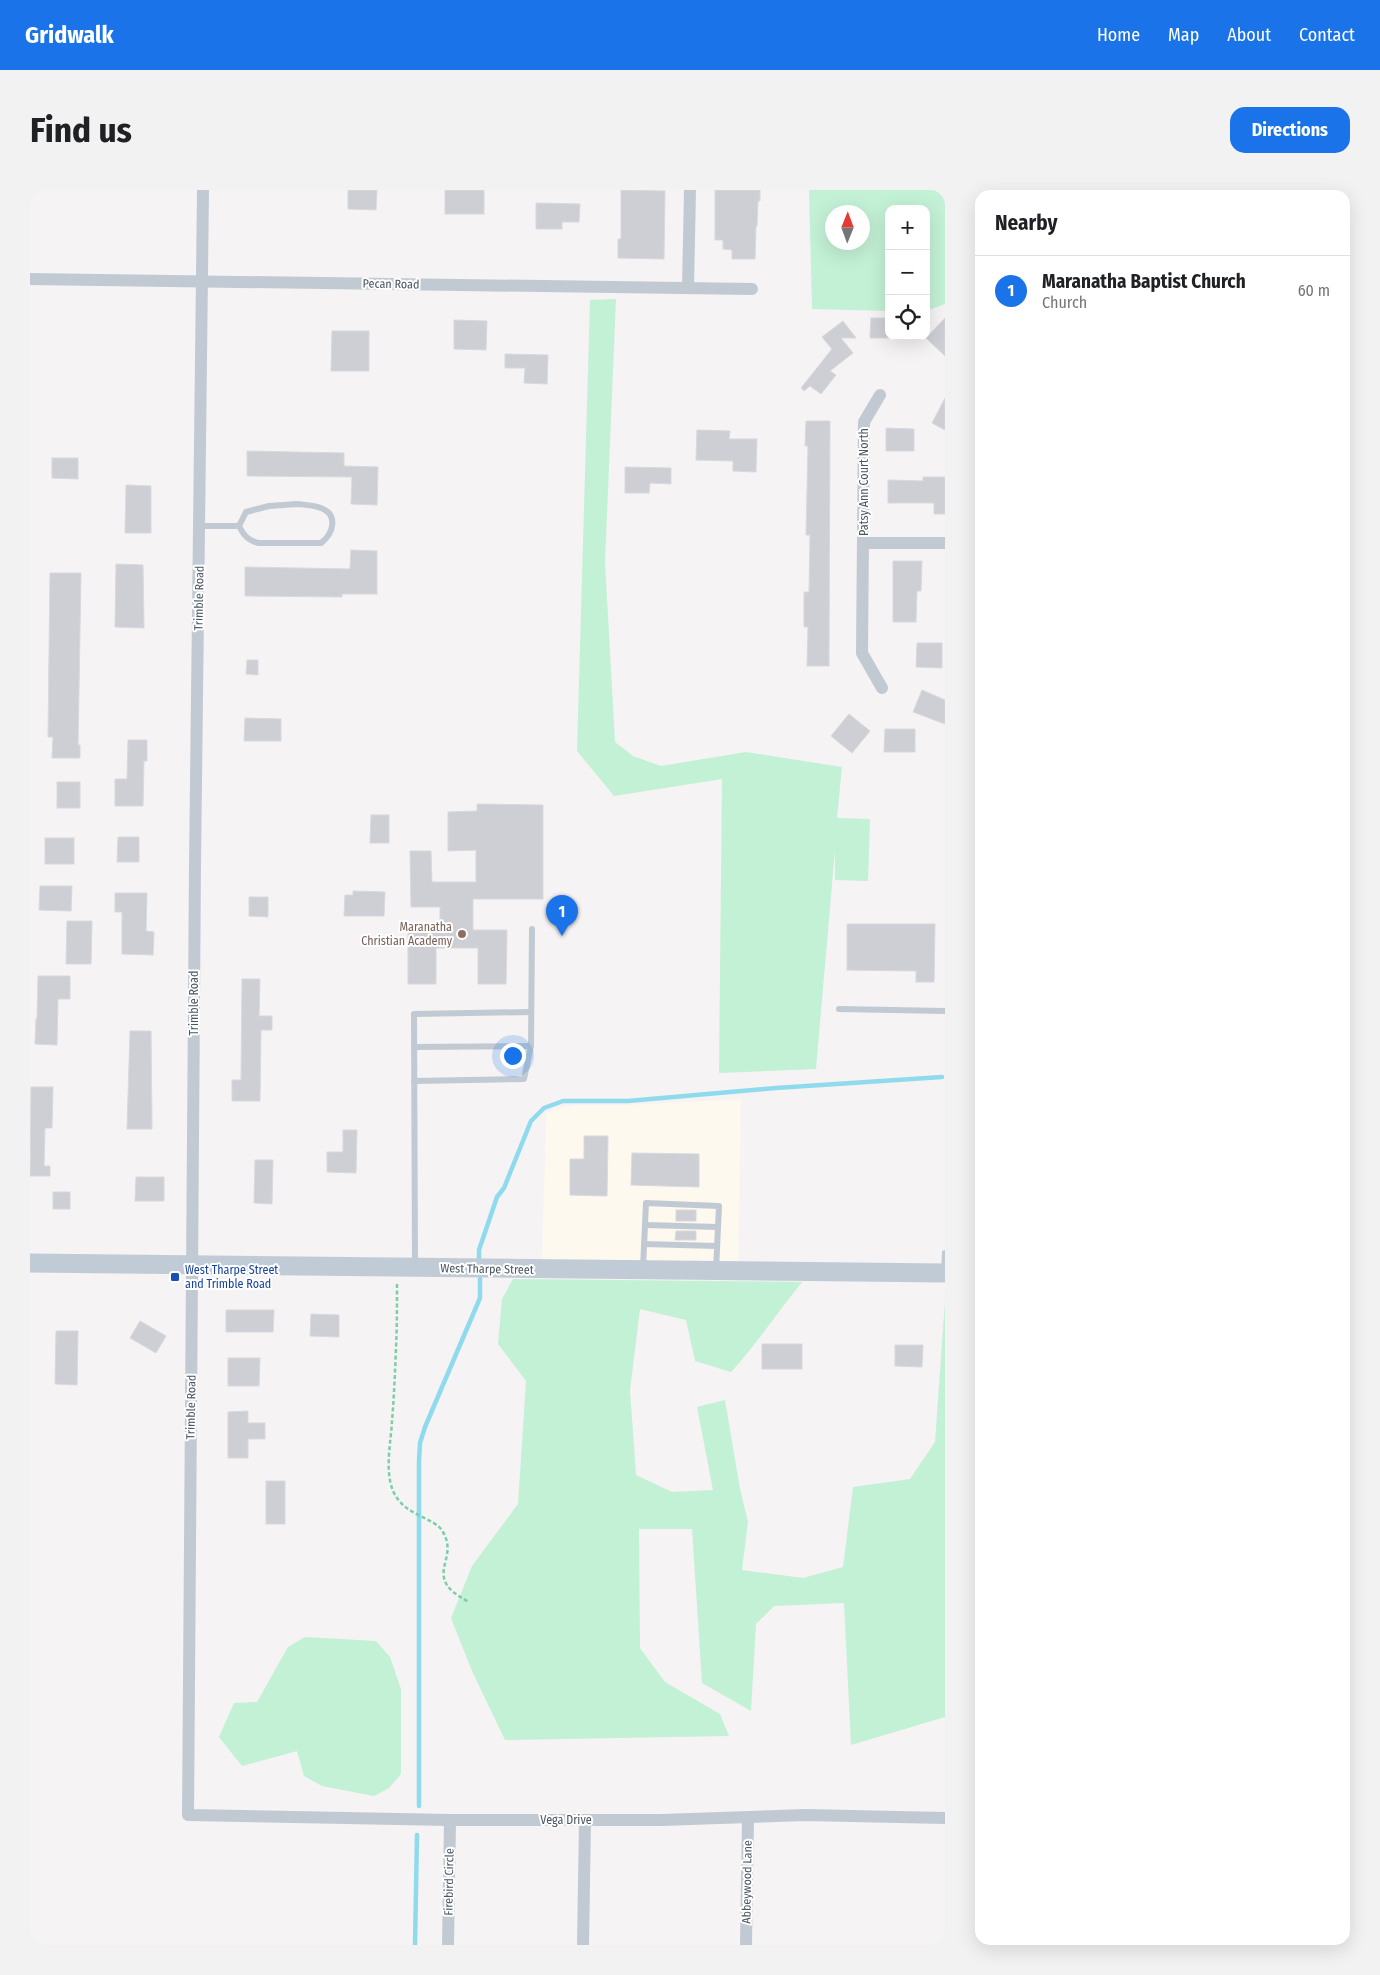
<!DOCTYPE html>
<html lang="en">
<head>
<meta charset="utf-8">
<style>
	:root { --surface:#fff; --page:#f2f2f2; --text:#202124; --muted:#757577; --line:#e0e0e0; --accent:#1a73e8 }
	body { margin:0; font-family:"Fira Sans Condensed",sans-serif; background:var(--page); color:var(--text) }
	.controls { position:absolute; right:15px; top:15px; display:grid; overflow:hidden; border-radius:10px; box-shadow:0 5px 20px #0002 }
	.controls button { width:45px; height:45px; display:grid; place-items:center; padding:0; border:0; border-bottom:1px solid var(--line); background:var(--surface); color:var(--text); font:25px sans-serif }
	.compass { position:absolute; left:795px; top:15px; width:45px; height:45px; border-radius:50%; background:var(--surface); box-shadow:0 5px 20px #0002; rotate:1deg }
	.you { position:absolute; left:482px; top:865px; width:18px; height:18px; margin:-12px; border:4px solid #fff; border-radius:50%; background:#1a73e8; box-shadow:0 0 0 8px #1a73e833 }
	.badge { display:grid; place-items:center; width:32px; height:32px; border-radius:50%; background:var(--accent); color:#fff; font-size:16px; font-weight:700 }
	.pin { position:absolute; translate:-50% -41px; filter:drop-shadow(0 1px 2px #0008) }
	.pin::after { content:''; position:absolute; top:26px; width:18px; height:15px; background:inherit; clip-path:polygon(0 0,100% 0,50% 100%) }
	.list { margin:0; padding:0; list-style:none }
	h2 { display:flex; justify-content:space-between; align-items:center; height:65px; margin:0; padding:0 20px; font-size:21px }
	h2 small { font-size:16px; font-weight:400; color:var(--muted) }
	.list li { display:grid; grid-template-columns:32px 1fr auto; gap:15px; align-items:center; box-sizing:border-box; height:70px; padding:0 20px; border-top:1px solid var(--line) }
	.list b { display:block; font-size:19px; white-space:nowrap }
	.list p { margin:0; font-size:16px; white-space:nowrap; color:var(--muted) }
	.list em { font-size:16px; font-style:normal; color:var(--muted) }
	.icon { flex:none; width:28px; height:28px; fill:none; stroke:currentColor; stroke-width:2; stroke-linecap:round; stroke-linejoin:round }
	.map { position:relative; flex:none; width:915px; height:1755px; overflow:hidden; border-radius:15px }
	header { display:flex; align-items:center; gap:30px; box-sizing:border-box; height:70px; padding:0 25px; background:var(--accent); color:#fff }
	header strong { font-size:24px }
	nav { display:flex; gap:28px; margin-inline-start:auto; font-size:18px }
	.intro { display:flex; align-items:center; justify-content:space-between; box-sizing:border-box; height:120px; padding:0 30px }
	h1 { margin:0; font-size:35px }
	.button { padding:12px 22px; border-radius:15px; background:var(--accent); color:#fff; font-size:18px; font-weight:700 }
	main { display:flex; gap:30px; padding:0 30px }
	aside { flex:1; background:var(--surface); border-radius:15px; box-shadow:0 5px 20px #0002 }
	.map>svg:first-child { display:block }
</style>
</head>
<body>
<header>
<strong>Gridwalk</strong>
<nav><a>Home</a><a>Map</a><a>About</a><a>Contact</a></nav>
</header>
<div class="intro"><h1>Find us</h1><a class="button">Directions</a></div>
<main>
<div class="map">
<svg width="915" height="1755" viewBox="0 0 915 1755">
	<rect width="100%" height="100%" fill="#f5f3f3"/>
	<path fill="#fdf9ef" d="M711 909 708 1073 512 1071 516 924 524 919 545 915H595Z"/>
	<g fill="#c3f1d5" fill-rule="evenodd">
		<path d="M779 0H915V114L896 121V19H859V121L782 119ZM832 22V52H802V22Z"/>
		<path d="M586 109 575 372 585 552 603 566 631 576 716 562 812 577 807 628 840 629 838 691 805 690V660L786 879 689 883 692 589 584 606 547 561 560 110Z"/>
		<path d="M483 1089 772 1092C748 1122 727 1153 701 1182L665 1171 656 1130 610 1119 600 1200 606 1285 642 1302 683 1300 667 1217 695 1210 710 1299 718 1332 712 1380 773 1388 813 1377 823 1297 880 1289 905 1252 915 1111V1527L821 1555 814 1413 744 1416 726 1434 721 1521 672 1493 662 1339H609L610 1458 635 1492 690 1524 699 1546 475 1550 442 1481 421 1428 442 1376 488 1314 496 1191 468 1154 472 1109Z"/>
		<path d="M275 1447 346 1451 360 1467 371 1499V1584L359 1598 344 1606 292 1596 274 1586 267 1561 212 1576 189 1547 204 1513 227 1512 258 1457Z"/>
	</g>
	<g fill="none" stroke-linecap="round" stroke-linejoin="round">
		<g stroke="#90daee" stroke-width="4.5">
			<path d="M449 1068V1060L467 1007 474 998 501 931 514 918 533 911H598L746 898 912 887"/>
			<path d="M389 1616V1271L390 1253 395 1237 450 1108V1088"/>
			<path d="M385 1755 387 1645"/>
		</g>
	</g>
	<g fill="#cdcfd5" stroke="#d7d9de">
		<path d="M318 0H347L346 20 318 19Z"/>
		<rect x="415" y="0" width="39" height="24"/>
		<path d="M591 0 635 1 634 69 588 68V49H591Z"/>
		<path d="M685 0H730V11H728L727 36H726L725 69H702V60L693 59V50H685Z"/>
		<path d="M506 13 550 14 549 32H532V39H506Z"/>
		<path d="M841 128H859V148H840Z"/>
		<path d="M915 128V166L896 148Z"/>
		<path d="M424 130 457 131 456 160 424 159Z"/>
		<path d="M813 131 826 148H811L823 163 800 181 806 185 791 204 780 196 774 201 771 198 802 159 792 147Z"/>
		<path d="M302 141H339V181H301Z"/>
		<path d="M475 164 518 165 517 194 494 193 495 178H475Z"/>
		<path d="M915 208V240L902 233Z"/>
		<path d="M776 231H800L799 476H777L778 437H774V402H779L780 345H776L778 256H775Z"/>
		<path d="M856 238 884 239V261H856Z"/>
		<path d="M667 240 700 241 699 249H727L726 282 703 281V271L666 270Z"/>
		<path d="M217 261 314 263V276L348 277 347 315 321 314 322 287 217 286Z"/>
		<path d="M22 268H48V289L22 288Z"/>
		<path d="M595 277 641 278V294L620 293 619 303H595Z"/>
		<path d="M893 287H915V324H904V313H858V290L893 291Z"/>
		<path d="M96 295 121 296V343H95Z"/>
		<path d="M321 360 347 361V404H312V407L215 406V377L320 379Z"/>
		<path d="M863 371H892L891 401H887L886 432H863Z"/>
		<path d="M86 374 113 375 114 438 85 437Z"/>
		<path d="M20 383H51L48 555H50V568H22L23 547H18Z"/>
		<path d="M887 453H912V478L886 477Z"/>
		<path d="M217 470H228V485L216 484Z"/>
		<path d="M892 500 915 510V534L883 522Z"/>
		<path d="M819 524 840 541 822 563 801 546Z"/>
		<path d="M215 528 251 529V551H214Z"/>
		<path d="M855 539H885V562H854Z"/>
		<path d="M98 550H117V571H114L113 616H85V589H97Z"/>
		<rect x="27" y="592" width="23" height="26"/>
		<path d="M447 614 513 615V709H443V740H477L476 794H448V758H406V794H378V740H410V717H381L380 661H401L402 692H446V660L418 661V622L447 621Z"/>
		<path d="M341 625H359V653H340Z"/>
		<path d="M88 647H109V672H87Z"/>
		<rect x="15" y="648" width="29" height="26"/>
		<path d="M10 696H42L41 721 9 720Z"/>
		<path d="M323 701 355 702 354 726H314L315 705H323Z"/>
		<path d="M85 703H117L116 741 124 742 123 765 92 764V722H85Z"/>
		<path d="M219 707H238V727L219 726Z"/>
		<path d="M37 731H62L61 774H36Z"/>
		<path d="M817 734H905L904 792H886V781L817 780Z"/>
		<path d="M8 786H40V809H28L27 855 5 854 6 829H7Z"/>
		<path d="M212 789H230L229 826H242V840H231L230 911H202V890H211Z"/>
		<path d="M100 841H121L122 939H97Z"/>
		<path d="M1 897H23L22 938H15L14 976H20V986H0Z"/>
		<path d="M313 940H327L326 983 297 982V962H313Z"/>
		<path d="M554 946H578L577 1006 540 1005V969H554Z"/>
		<path d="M602 963 669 964V997L601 995Z"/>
		<path d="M225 970H243L242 1014 224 1013Z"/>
		<path d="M106 987H134V1011H105Z"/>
		<rect x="23" y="1002" width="17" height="17"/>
		<rect x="646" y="1020" width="20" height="11"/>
		<path d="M646 1041H666V1050H645Z"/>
		<path d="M196 1120H244L243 1142H196Z"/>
		<path d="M281 1124 309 1125V1147L280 1146Z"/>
		<path d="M110 1131 136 1146 126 1163 100 1148Z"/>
		<path d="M26 1141H48L47 1195 25 1194Z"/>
		<rect x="732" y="1154" width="40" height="25"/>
		<path d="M865 1155H893L892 1177 865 1176Z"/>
		<path d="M198 1168H230L229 1196H198Z"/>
		<path d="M218 1221V1233H235V1249H218V1268H198V1222Z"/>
		<rect x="236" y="1291" width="19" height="43"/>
	</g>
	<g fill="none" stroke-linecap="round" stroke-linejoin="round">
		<path stroke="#7ad0a6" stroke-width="2.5" stroke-dasharray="4 2.5" stroke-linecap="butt" d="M367 1094C367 1115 367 1137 366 1158 365 1183 364 1207 362 1231 361 1252 354 1282 364 1303 376 1327 405 1327 413 1342 430 1371 390 1387 439 1412"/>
		<g stroke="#c1cad2" stroke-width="6">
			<path d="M267 314C275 315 284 315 291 318 309 325 303 344 291 353H228C218 350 214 346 209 336L216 322 239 316Z"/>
			<path d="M170 336H209"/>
			<path d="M809 819 915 821"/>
			<path d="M384 857 501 856"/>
			<path d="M384 891 494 889 501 856 502 739"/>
			<path d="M615 1035 688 1037"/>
			<path d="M614 1054 687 1056"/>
			<path d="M385 1074 384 824 501 822"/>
			<path d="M613 1078 616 1013 689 1016 686 1080"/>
			<path d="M914 1082 915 1063"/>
		</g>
		<g stroke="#c1cad2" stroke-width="12">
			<path d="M173 0 165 676 158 1625 420 1630H631L775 1625 915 1628"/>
			<path d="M0 89 722 99"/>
			<path d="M658 98 660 0"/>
			<path d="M850 205 834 232 832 463 852 498"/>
			<path d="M834 353H915"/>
			<path d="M418 1755 420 1630"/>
			<path d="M553 1755 555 1630"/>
			<path d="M716 1755 718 1628"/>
		</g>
		<path stroke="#c1cbd6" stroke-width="19" d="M0 1073 915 1083"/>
	</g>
	<circle fill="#8d6e63" stroke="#fff" stroke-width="2" cx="432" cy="744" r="5"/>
	<rect fill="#1a4fb4" stroke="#fff" stroke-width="2" x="140" y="1082" width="10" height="10" rx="2.5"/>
	<g text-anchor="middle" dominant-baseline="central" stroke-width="4" stroke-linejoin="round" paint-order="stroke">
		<g font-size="12" fill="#4a5661" stroke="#fff">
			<text transform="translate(361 94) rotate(1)">Pecan Road</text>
			<text transform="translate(834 292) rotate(-90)">Patsy Ann Court North</text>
			<text transform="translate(169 408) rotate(-89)">Trimble Road</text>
			<text transform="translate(164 813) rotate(-90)">Trimble Road</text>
			<text transform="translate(457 1079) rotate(1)">West Tharpe Street</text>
			<text transform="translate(161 1217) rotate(-89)">Trimble Road</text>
			<text x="536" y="1630">Vega Drive</text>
			<text transform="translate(419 1692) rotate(-89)">Firebird Circle</text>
			<text transform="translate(717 1692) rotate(-89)">Abbeywood Lane</text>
		</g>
		<g font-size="12" fill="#785e54" stroke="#fff" text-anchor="end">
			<text x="422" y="737">Maranatha<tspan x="422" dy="14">Christian Academy</tspan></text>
		</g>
		<g font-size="12" fill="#164399" stroke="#fff" text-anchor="start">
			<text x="155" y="1080">West Tharpe Street<tspan x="155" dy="14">and Trimble Road</tspan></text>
		</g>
	</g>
</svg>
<div class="controls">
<button>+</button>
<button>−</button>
<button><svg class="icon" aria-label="locate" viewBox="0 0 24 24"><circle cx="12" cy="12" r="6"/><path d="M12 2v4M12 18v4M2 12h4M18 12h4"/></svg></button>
</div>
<svg class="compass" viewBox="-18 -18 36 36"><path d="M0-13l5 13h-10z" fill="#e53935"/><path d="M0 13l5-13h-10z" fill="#757577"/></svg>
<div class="you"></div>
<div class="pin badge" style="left:532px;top:746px">1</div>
</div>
<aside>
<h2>Nearby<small></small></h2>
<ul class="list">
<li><span class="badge">1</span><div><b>Maranatha Baptist Church</b><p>Church</p></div><em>60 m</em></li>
</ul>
</aside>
</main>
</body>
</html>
